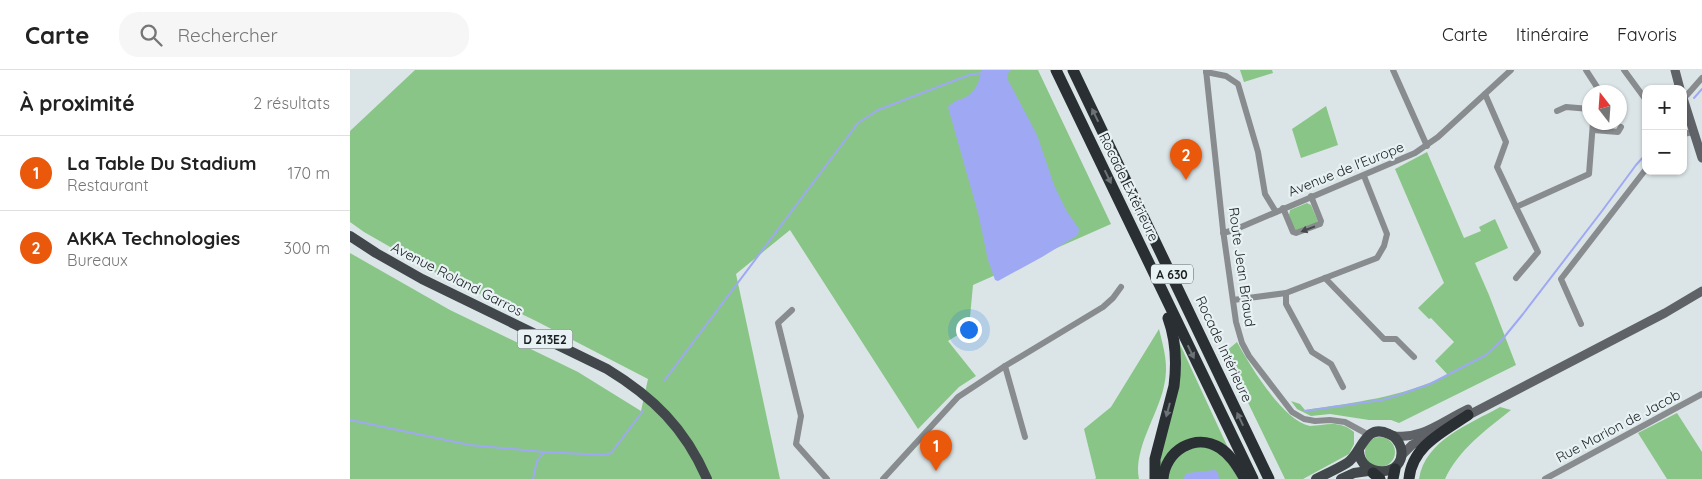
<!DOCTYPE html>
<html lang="fr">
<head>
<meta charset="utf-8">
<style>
	:root { --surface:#fff; --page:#f6f6f6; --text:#222; --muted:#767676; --line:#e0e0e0; --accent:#ea580c }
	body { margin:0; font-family:Quicksand,sans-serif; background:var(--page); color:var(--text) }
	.controls { position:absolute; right:15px; top:15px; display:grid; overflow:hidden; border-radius:10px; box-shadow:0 1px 4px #0004 }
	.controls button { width:45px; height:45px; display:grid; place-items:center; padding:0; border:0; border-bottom:1px solid var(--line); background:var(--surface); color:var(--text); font:25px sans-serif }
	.compass { position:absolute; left:1232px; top:15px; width:45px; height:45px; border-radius:50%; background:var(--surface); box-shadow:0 1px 4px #0004; rotate:343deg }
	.you { position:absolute; left:618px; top:259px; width:18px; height:18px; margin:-12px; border:4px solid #fff; border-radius:50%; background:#1a73e8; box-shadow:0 0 0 8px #1a73e833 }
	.badge { display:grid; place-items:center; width:32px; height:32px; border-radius:50%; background:var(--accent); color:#fff; font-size:16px; font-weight:700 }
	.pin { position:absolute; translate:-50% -41px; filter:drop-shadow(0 1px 2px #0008) }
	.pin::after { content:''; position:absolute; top:26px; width:18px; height:15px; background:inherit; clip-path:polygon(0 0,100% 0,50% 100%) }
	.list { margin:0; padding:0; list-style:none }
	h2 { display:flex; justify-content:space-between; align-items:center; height:65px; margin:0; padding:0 20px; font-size:21px }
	h2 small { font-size:16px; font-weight:400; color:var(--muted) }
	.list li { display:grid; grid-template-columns:32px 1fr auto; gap:15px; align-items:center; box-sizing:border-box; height:75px; padding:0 20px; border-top:1px solid var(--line) }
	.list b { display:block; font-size:19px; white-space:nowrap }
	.list p { margin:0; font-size:16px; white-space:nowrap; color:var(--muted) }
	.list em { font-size:16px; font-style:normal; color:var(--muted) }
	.icon { flex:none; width:28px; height:28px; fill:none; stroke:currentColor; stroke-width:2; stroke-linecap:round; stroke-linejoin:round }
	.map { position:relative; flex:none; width:1352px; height:409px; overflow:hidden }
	header { display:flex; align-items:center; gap:30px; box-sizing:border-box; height:70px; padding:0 25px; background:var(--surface); border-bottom:1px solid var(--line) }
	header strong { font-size:24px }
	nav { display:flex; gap:28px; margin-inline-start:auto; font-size:18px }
	.search { width:350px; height:45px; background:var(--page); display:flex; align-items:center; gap:12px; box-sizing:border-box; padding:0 18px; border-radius:20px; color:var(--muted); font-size:19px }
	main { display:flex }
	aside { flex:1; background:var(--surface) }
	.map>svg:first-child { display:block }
</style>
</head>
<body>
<header>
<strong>Carte</strong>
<div class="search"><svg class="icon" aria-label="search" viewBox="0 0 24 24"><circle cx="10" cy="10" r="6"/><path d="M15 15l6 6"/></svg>Rechercher</div>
<nav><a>Carte</a><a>Itinéraire</a><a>Favoris</a></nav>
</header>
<main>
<aside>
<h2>À proximité<small>2 résultats</small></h2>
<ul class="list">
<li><span class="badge">1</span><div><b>La Table Du Stadium</b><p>Restaurant</p></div><em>170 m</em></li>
<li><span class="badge">2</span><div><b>AKKA Technologies</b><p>Bureaux</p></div><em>300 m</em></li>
</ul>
</aside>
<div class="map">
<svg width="1352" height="409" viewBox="0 0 1352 409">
	<rect width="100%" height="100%" fill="#dbe5e7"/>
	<g fill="#89c587">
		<path d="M65 0H688L761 154 623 215 619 258 598 271 626 306 609 317 568 359 440 160 386 204 430 409H0V183L100 240 228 302 291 341 298 309 186 251 84 202 14 162 0 152V61Z"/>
		<path d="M890 0H922L923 3 894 12Z"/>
		<path d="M976 36 988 75 951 88 942 59Z"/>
		<path d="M1077 82 1114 168 1131 161 1129 157 1145 149 1158 178 1125 193 1139 225 1166 295 1049 353 1041 350H1019L980 344 961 346 947 339 941 331 950 334 955 340C1007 332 1049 328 1098 305L1085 291 1104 272 1081 248 1079 249 1068 238 1094 213 1045 99Z"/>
		<path d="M957 133 961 135 968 151 967 153 946 161 944 160 939 145 940 140Z"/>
		<path d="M809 259C814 280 819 295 814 316 808 345 783 379 789 409H745L746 408 734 359 761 337Z"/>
		<path d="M828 270 879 380 846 368 808 406Z"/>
		<path d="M887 272C900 295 932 350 960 356 963 356 968 355 971 355 985 353 994 354 1004 362V374L999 384 953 409H935L874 283Z"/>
		<path d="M1150 337 1161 340C1136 360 1109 379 1095 409H1069C1075 370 1120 354 1150 337Z"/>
		<path d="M1327 343 1352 382V409H1317L1288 363Z"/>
		<circle cx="1030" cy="382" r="15"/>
		<path d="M858 377 873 385 889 409H817L823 389 839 378Z"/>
	</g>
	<g fill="#9fa9f3">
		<path d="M631 0H661L658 3 657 8 687 65 704 115 716 140 729 159 728 165 692 187 648 211 645 210 638 190 628 143 598 37C606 28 611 31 619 25 626 20 631 8 631 0Z"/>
		<path d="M865 400 868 402 869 409H834L835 404 838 403Z"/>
	</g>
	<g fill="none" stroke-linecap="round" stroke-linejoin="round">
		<g stroke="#9fa9f3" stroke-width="2">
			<path d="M1344 28 1352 19"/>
			<path d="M314 311 508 53 528 40 619 5 632 3"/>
			<path d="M955 341 1032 330 1049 325 1080 314 1136 285 1151 271 1173 244 1252 141 1286 95 1296 84"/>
			<path d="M0 350 120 375 194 382"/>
			<path d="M183 409 187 391 194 382 255 385 261 383 293 341"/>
		</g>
		<g stroke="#898c8f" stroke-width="6">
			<path d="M856 0 873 160 886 252 892 273 899 286 942 342 954 349 965 351 980 350 995 352 1019 365"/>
			<path d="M1043 0 1077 76"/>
			<path d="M1236 0 1247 17V22"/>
			<path d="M1274 0 1296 30"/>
			<path d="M856 2 876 6 888 14 908 82 915 124 926 142"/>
			<path d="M1135 24 1156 72 1147 97 1166 137 1239 104 1243 52"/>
			<path d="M1333 26 1337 25 1352 8"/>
			<path d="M1207 41 1216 37 1240 39"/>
			<path d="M1243 60 1268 62 1271 57"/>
			<path d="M1333 64 1344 62"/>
			<path d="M933 138 943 162 946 163 970 154 971 151 961 126"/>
			<path d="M873 163 884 160 1065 83 1088 67 1161 0"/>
			<path d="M975 208 1034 269H1046L1064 287"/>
			<path d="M1166 208 1188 182 1166 137"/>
			<path d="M936 223V234L962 282 981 294 993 317"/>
			<path d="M883 230 936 223 1027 188 1034 176 1037 164 1014 106"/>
			<path d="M442 240 428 253 451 346 446 374 477 409"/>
			<path d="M1231 254 1211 209 1296 99"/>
			<path d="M655 296 675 367"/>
			<path d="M533 409 608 327 655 296 753 237 763 228 771 217"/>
			<path d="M1195 409 1352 324"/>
		</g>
		<g stroke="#5f6367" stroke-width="9">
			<path d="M1325 0 1330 19"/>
			<path d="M1333 28 1352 88"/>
			<path d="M1113 348 1315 243 1352 221"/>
			<path d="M1041 365C1069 372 1094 350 1118 339"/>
			<path d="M1051 386 1062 375 1088 361"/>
		</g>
		<g stroke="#42474b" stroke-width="10">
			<path d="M0 166 26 183 72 209 257 299C303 327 335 358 357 409"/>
			<path d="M966 409C976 404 987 399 997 393 1012 384 1014 352 1039 364 1045 366 1049 372 1051 378 1057 408 1010 409 1009 381"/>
			<path d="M991 409 1004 403 1018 401"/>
		</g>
		<g stroke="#2a2f34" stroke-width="11">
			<path d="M706 0 903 409"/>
			<path d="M723 0 919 409"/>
			<path d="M1023 403 1030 409"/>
			<path d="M805 409V389L824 316C827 292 826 270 818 248"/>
			<path d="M813 409C815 381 845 362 870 378 881 385 888 398 895 409"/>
			<path d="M1043 409 1045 399"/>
			<path d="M1059 409C1062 376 1093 362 1118 345"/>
		</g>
	</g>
	<defs><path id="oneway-solid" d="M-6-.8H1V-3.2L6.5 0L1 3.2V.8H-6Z" transform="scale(1.25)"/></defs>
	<g fill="#6c7377">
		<use href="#oneway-solid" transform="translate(745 45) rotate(-116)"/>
		<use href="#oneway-solid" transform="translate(758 107) rotate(64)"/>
		<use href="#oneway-solid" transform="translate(841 282) rotate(64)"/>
		<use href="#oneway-solid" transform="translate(818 340) rotate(105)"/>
		<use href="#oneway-solid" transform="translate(890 349) rotate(-115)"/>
	</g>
	<use fill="#464a4c" href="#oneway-solid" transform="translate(958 159) rotate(159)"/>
	<g text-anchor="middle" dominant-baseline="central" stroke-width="4.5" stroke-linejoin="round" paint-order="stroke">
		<g fill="#e8f2f4" stroke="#585e5f" stroke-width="1">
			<rect x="801" y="194.5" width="42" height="19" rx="4"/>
			<rect x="167.5" y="259.5" width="55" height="19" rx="4"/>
		</g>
		<g font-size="12" font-weight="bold" fill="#1a1e1f">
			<text x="822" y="204">A 630</text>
			<text x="195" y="269">D 213E2</text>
		</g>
		<g font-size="14" fill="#1a1e1f" stroke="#e8f2f4">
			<text transform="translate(996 99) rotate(-22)">Avenue de l'Europe</text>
			<text transform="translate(779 117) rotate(64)">Rocade Extérieure</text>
			<text transform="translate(892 197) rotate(82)">Route Jean Briaud</text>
			<text transform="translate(107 209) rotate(27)">Avenue Roland Garros</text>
			<text transform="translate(874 279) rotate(65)">Rocade Intérieure</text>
			<text transform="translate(1268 356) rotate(-28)">Rue Marion de Jacob</text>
		</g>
	</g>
</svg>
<div class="controls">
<button>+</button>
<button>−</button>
</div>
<svg class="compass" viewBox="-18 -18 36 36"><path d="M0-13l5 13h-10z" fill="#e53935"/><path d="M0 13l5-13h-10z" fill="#767676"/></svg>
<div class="you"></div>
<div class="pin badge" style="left:586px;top:401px">1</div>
<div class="pin badge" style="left:836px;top:110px">2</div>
</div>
</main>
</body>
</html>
